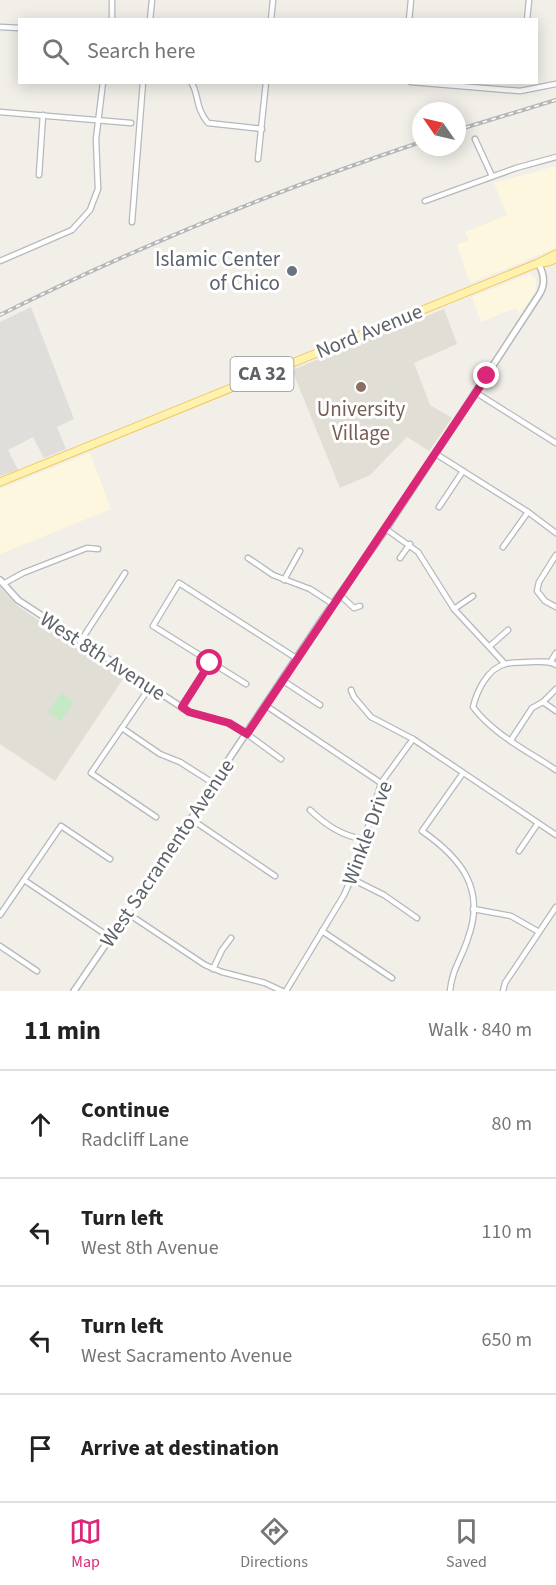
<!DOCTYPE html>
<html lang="en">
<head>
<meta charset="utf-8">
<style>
	:root { --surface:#fff; --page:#f2f2f2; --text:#222; --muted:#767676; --line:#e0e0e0; --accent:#db2777 }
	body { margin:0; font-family:"Source Sans 3",sans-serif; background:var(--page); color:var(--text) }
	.compass { position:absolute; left:412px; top:102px; width:54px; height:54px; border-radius:50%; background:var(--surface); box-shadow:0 3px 15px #0003; rotate:304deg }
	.stop { position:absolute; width:18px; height:18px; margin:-14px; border:4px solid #db2777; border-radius:50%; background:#fff }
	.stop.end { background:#db2777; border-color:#fff; box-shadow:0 2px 6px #0008 }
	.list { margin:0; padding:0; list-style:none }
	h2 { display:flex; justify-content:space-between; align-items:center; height:78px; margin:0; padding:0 24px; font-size:26px }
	h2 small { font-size:20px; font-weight:400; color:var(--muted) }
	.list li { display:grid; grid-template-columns:39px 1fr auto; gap:18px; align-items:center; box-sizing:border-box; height:108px; padding:0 24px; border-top:2px solid var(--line) }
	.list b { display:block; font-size:22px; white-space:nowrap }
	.list p { margin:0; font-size:20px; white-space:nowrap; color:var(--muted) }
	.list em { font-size:20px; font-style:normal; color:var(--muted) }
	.icon { flex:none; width:33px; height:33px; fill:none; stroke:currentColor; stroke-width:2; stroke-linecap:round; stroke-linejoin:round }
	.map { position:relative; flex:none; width:556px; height:991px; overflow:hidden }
	.search { position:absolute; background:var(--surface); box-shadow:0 3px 15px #0003; left:18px; right:18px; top:18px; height:66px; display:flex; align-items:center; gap:15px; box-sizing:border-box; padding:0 21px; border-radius:0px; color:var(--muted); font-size:22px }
	.sheet { height:510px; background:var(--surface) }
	nav { display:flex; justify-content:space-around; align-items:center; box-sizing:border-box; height:84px; border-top:2px solid var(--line); background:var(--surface); font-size:16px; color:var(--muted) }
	nav a { display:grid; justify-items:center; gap:3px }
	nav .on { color:var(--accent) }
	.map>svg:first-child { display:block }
</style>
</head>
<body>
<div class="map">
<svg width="556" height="991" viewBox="0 0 556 991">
	<rect width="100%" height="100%" fill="#f1efe8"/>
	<g fill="#fef7e0">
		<path d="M556 166V248L470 283 457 245 469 240 465 232 507 215 494 183Z"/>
		<path d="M529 274 536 279 535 293 520 314 515 308 481 322 472 297Z"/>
		<path d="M90 453 111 509 0 554V489Z"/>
	</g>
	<path fill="#e0deda" d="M31 307 74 419 57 427 66 449 44 458 33 437 8 450 18 470 0 476V322Z"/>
	<g fill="#e1ded6">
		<path d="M444 309 457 344 414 363 430 405 452 418 429 451 407 437 370 475 340 488 292 370Z"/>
		<path d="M0 587 18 606 123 679 55 781 0 744Z"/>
	</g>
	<path fill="#c5e8c5" d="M61 693 74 702 61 721 48 712Z"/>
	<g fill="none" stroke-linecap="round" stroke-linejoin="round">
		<g stroke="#b5b8bc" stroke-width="7">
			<g id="minor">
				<path d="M112 0V20"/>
				<path d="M150 20 152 0"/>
				<path d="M271 20 273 0"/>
				<path d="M409 20 411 0"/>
				<path d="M527 20 529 0"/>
				<path d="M0 27 20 28"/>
				<path d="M191 82C199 93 195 108 208 123L262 129"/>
				<path d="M411 82 520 91 556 84"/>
				<path d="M0 112 131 123"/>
				<path d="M475 139 492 176"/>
				<path d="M258 159 266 82"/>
				<path d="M39 175 43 115"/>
				<path d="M425 201 516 168 556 157"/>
				<path d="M132 222 143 82"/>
				<path d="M0 261 72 230 90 210 98 189 96 139 103 82"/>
				<path d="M475 392 556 443"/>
				<path d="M436 454 528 512 556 533"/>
				<path d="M439 507 463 471"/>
				<path d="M386 529 418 552 454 609 505 664"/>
				<path d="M503 547 528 512"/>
				<path d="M556 555 539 582 537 591 545 601 556 607"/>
				<path d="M248 558 273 575 310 589 333 604"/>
				<path d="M400 558 410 544"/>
				<path d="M284 580 300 551"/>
				<path d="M3 584 23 573 87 548 98 549"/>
				<path d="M340 595 354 608 360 606"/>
				<path d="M454 609 473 596"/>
				<path d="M80 642 125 573"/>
				<path d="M490 646 508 630"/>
				<path d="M551 661 556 653"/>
				<path d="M556 665C549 660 538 662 529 662 521 663 512 662 505 664 487 669 477 691 473 707 494 735 528 751 556 770"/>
				<path d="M282 680 320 705"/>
				<path d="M246 684 153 626 179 583 296 658"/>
				<path d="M150 687 91 773 156 817"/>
				<path d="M351 690 354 697 371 717 413 739 556 835"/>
				<path d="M543 702 556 711"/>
				<path d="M265 705 381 783"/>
				<path d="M181 707 210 663"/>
				<path d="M122 728 160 754 180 762 213 783"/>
				<path d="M247 734 281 759"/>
				<path d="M511 740 532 708 543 702 556 689"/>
				<path d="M310 810C326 825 342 836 363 839"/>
				<path d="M191 819 275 876"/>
				<path d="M519 851 538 823"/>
				<path d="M352 879 384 895 417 918"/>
				<path d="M24 880 111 938"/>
				<path d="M473 909 511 916 539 932"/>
				<path d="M127 913 205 965 222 972 265 983 282 991"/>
				<path d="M0 915 61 826 110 859"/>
				<path d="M322 931 392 978"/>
				<path d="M0 946 37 971"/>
				<path d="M213 969 222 950 231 938"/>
				<path d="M286 991 344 895 356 868 381 783 413 739"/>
				<path d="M450 991C452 969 462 958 468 938 486 889 461 858 422 831L463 773"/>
				<path d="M503 991 505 983 556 907"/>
			</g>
		</g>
		<g stroke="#b5b8bc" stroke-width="8">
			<g id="tertiary">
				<path d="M0 580 18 600 189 712 229 723 247 734"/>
				<path d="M74 991 191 819 213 783 323 618 386 529 539 295C546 284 544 273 538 263"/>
			</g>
		</g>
		<g stroke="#f2c960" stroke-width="9">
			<g id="primary">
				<path d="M541 263 548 262 556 259"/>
				<path d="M0 482 538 263 556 254"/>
			</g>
		</g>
		<use href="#minor" stroke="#fff" stroke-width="4.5"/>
		<use href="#tertiary" stroke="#fff" stroke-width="5"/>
		<use href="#primary" stroke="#fff2af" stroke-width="7"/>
		<g stroke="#b6b7b8" stroke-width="4">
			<g id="rail">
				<path d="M457 130 556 100"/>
				<path d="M0 315C136 247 277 190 421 142"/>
			</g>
		</g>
		<use href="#rail" stroke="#fff" stroke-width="1.5" stroke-dasharray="4.5" stroke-linecap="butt"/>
	</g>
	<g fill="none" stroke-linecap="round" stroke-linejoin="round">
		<path stroke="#db2777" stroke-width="8" d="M210 663 182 707 189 712 229 723 247 734 487 376"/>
	</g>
	<circle fill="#6b7280" stroke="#fff" stroke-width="2" cx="292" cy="271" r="6"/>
	<circle fill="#8d6e63" stroke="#fff" stroke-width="2" cx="361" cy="387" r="6"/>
	<g text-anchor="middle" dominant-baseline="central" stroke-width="6" stroke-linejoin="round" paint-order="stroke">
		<rect fill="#fff" stroke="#8f9295" stroke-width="1.5" x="230.5" y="357" width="63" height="34" rx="4.5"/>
		<g font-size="20" font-weight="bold" fill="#5f6368">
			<text x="262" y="374">CA 32</text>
		</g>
		<g font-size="21" fill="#5b616d" stroke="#fff" text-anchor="end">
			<text x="280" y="259">Islamic Center<tspan x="280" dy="24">of Chico</tspan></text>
		</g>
		<g font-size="21" fill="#5f6368" stroke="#fff">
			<text transform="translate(369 331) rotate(-22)">Nord Avenue</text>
			<text transform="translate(103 656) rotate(33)">West 8th Avenue</text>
			<text transform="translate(367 833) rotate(-70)">Winkle Drive</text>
			<text transform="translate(167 853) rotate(-56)">West Sacramento Avenue</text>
		</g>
		<g font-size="21" fill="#785e54" stroke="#fff">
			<text x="361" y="409">University<tspan x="361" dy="24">Village</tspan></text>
		</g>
	</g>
</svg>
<svg class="compass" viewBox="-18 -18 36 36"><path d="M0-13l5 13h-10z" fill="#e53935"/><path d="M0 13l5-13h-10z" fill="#767676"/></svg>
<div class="stop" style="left:210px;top:663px"></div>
<div class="stop end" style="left:487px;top:376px"></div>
<div class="search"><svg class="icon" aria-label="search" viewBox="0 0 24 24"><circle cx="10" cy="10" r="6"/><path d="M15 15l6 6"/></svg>Search here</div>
</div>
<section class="sheet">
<h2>11 min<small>Walk · 840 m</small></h2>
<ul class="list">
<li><svg class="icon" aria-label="ahead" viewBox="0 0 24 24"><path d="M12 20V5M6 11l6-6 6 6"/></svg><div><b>Continue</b><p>Radcliff Lane</p></div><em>80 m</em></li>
<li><svg class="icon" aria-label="left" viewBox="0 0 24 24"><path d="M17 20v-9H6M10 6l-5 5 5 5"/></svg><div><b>Turn left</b><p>West 8th Avenue</p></div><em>110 m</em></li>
<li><svg class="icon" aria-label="left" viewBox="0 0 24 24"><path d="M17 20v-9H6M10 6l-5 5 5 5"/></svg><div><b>Turn left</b><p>West Sacramento Avenue</p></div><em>650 m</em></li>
<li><svg class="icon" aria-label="arrive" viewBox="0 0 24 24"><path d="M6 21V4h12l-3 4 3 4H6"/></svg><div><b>Arrive at destination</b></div></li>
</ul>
</section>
<nav>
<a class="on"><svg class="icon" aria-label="map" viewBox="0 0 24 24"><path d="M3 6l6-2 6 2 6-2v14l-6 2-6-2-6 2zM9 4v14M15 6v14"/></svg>Map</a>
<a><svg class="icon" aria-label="directions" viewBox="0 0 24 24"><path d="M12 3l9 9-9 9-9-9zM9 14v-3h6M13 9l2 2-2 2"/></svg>Directions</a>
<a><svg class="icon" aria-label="saved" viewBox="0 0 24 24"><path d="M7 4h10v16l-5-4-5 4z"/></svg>Saved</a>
</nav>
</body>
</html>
